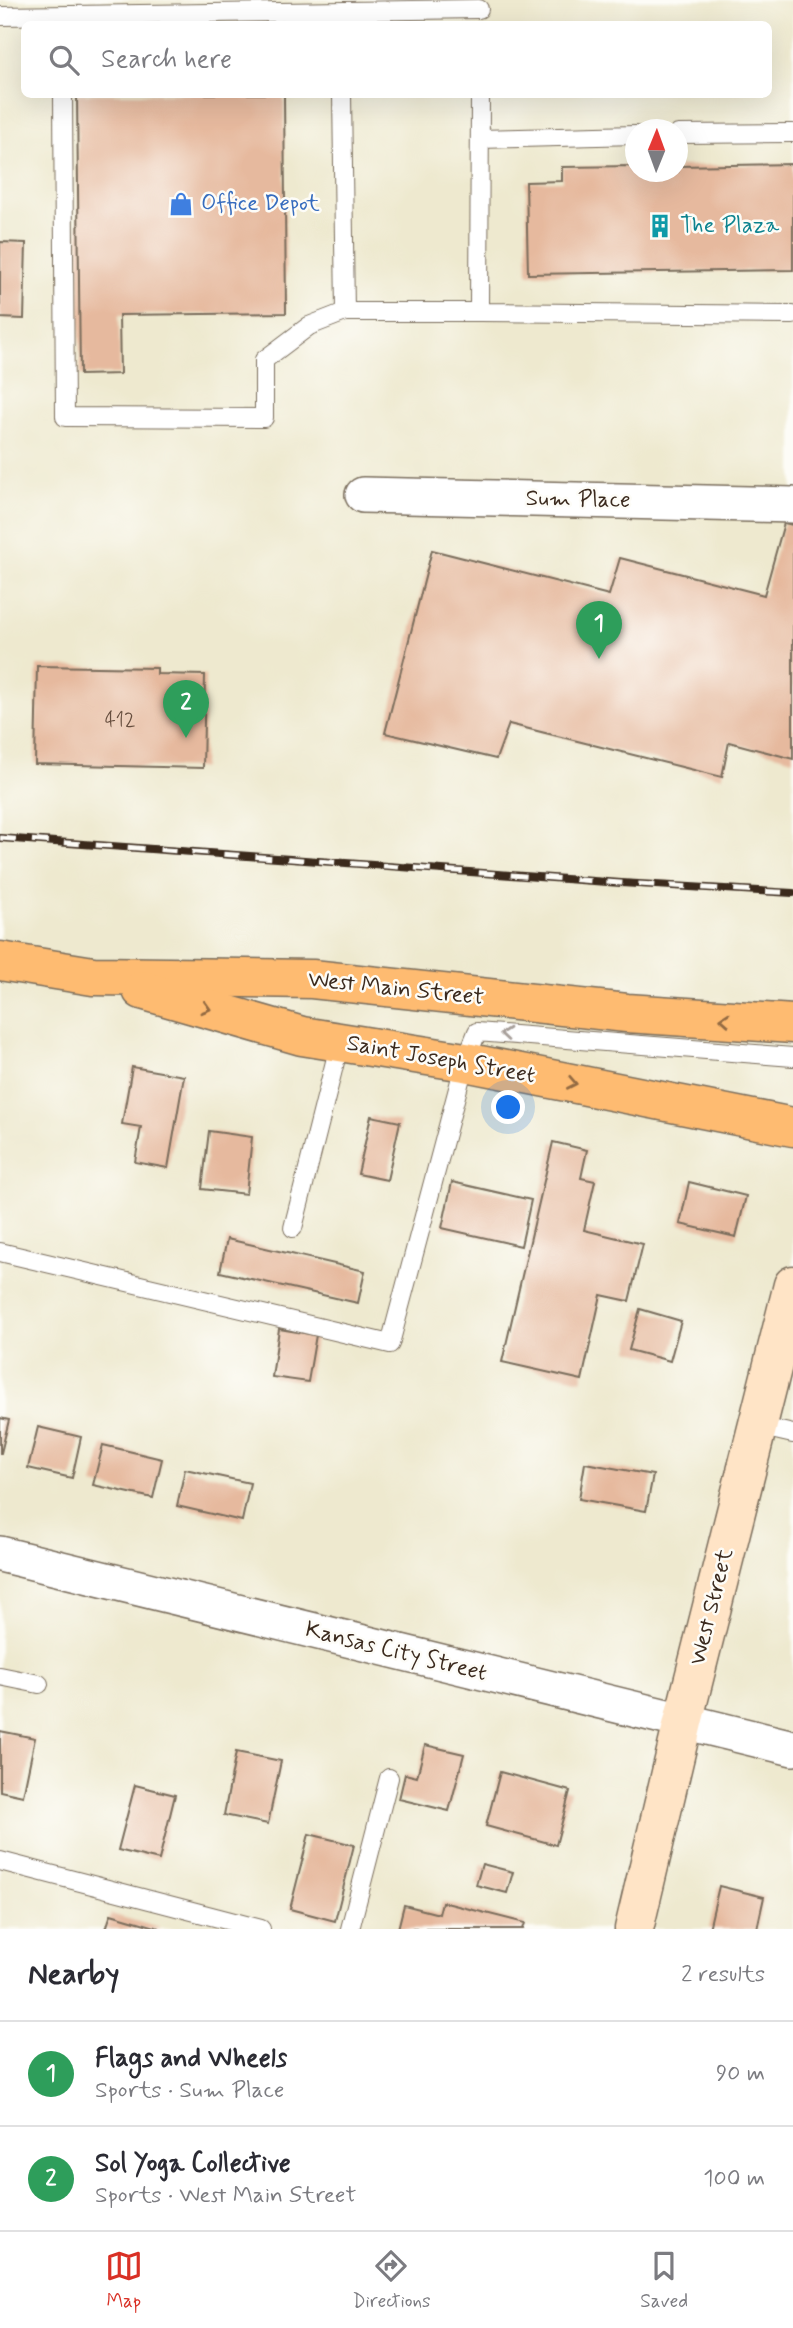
<!DOCTYPE html>
<html lang="en">
<head>
<meta charset="utf-8">
<style>
	:root { --surface:#fff; --page:#f2f2f3; --text:#2b2b33; --muted:#7c7c81; --line:#e1e1e2; --accent:#d93025 }
	body { margin:0; font-family:Mynerve,sans-serif; background:var(--page); color:var(--text) }
	.compass { position:absolute; left:625px; top:119px; width:63px; height:63px; border-radius:50%; background:var(--surface); box-shadow:0 7px 28px #0002; rotate:1deg }
	.you { position:absolute; left:509px; top:1108px; width:24px; height:24px; margin:-18px; border:5px solid #fff; border-radius:50%; background:#1a73e8; box-shadow:0 0 0 10px #1a73e833 }
	.badge { display:grid; place-items:center; width:46px; height:46px; border-radius:50%; background:var(--accent); color:#fff; font-size:23px; font-weight:700 }
	.pin { position:absolute; translate:-50% -58px; filter:drop-shadow(0 2px 4px #0008) }
	.pin::after { content:''; position:absolute; top:37px; width:24px; height:21px; background:inherit; clip-path:polygon(0 0,100% 0,50% 100%) }
	.list { margin:0; padding:0; list-style:none }
	h2 { display:flex; justify-content:space-between; align-items:center; height:91px; margin:0; padding:0 28px; font-size:30px }
	h2 small { font-size:23px; font-weight:400; color:var(--muted) }
	.list li { display:grid; grid-template-columns:46px 1fr auto; gap:21px; align-items:center; box-sizing:border-box; height:105px; padding:0 28px; border-top:2px solid var(--line) }
	.list b { display:block; font-size:26px; white-space:nowrap }
	.list p { margin:0; font-size:23px; white-space:nowrap; color:var(--muted) }
	.list em { font-size:23px; font-style:normal; color:var(--muted) }
	.icon { flex:none; width:38px; height:38px; fill:none; stroke:currentColor; stroke-width:2; stroke-linecap:round; stroke-linejoin:round }
	.map { position:relative; flex:none; width:793px; height:1929px; overflow:hidden }
	.search { position:absolute; background:var(--surface); box-shadow:0 7px 28px #0002; left:21px; right:21px; top:21px; height:77px; display:flex; align-items:center; gap:18px; box-sizing:border-box; padding:0 24px; border-radius:10px; color:var(--muted); font-size:26px }
	.sheet { height:301px; background:var(--surface) }
	nav { display:flex; justify-content:space-around; align-items:center; box-sizing:border-box; height:98px; border-top:2px solid var(--line); background:var(--surface); font-size:19px; color:var(--muted) }
	nav a { display:grid; justify-items:center; gap:4px }
	nav .on { color:var(--accent) }
	.map>svg:first-child { display:block }
</style>
</head>
<body>
<div class="map">
<svg width="793" height="1929" viewBox="0 0 793 1929">
	<rect width="100%" height="100%" fill="#fdfcf7"/>
	<filter id="ink" filterUnits="userSpaceOnUse"><feTurbulence type="fractalNoise" baseFrequency=".0143" numOctaves="2"/><feDisplacementMap in="SourceGraphic" scale="14" xChannelSelector="R" yChannelSelector="G"/><feConvolveMatrix kernelMatrix="1 2 1 2 8 2 1 2 1" color-interpolation-filters="sRGB"/></filter>
	<filter id="wash" filterUnits="userSpaceOnUse"><feTurbulence type="fractalNoise" baseFrequency=".00686" numOctaves="4" result="noise"/><feDisplacementMap in="SourceGraphic" scale="28" xChannelSelector="R" yChannelSelector="G"/><feGaussianBlur stdDeviation="1.57" result="paint"/><feColorMatrix in="noise" values="0 0 0 0 0 0 0 0 0 0 0 0 0 0 0 0 0 1.4 0 .05"/><feComposite in="paint" operator="in"/></filter>
	<g filter="url(#wash)">
		<rect width="100%" height="100%" fill="#eee9cf"/>
		<g id="blocks">
			<g fill="#e6b99e">
				<path d="M77 94H284L286 313 119 315 120 374 80 375Z"/>
				<path d="M793 164V270L528 274 526 182 562 181V167L636 166V172H678V166Z"/>
				<path d="M0 242 26 243 24 319 0 318Z"/>
				<path d="M784 523 793 525V759L729 742 722 777 509 724 496 759 385 733 432 550 609 595 620 558 764 595Z"/>
				<path d="M37 666 157 668V674L205 675 203 768 35 764Z"/>
				<path d="M132 1067 184 1076 168 1168 135 1162 141 1127 122 1124Z"/>
				<path d="M371 1116 400 1122 387 1180 358 1174Z"/>
				<path d="M209 1131 252 1137 246 1194 202 1189Z"/>
				<path d="M553 1142 587 1150 581 1178 595 1181 584 1230 643 1244 629 1301 601 1295 582 1380 502 1362Z"/>
				<path d="M452 1182 531 1200 521 1246 442 1228Z"/>
				<path d="M689 1182 746 1196 736 1237 680 1224Z"/>
				<path d="M227 1239 365 1271 358 1303 220 1272Z"/>
				<path d="M640 1309 681 1321 670 1361 629 1350Z"/>
				<path d="M279 1329 316 1335 308 1382 272 1377Z"/>
				<path d="M0 1418 9 1420 1 1453H0Z"/>
				<path d="M38 1427 81 1437 72 1478 28 1468Z"/>
				<path d="M103 1445 162 1459 153 1498 93 1485Z"/>
				<path d="M585 1463 653 1475 646 1511 579 1499Z"/>
				<path d="M185 1469 250 1483 242 1521 177 1506Z"/>
				<path d="M0 1731 35 1738 23 1796 0 1791Z"/>
				<path d="M425 1745 464 1754 449 1811 399 1799 405 1774 417 1777Z"/>
				<path d="M236 1752 281 1761 268 1824 224 1815Z"/>
				<path d="M500 1772 570 1791 556 1845 486 1826Z"/>
				<path d="M135 1785 175 1795 159 1860 118 1850Z"/>
				<path d="M309 1834 354 1845 335 1921 290 1909Z"/>
				<path d="M482 1864 513 1872 507 1893 476 1885Z"/>
				<path d="M719 1886 764 1897 757 1929H709Z"/>
				<path d="M442 1902 525 1923 523 1929H398L404 1905 439 1914Z"/>
				<path d="M111 1914 159 1928V1929H106Z"/>
			</g>
		</g>
	</g>
	<g filter="url(#ink)">
		<use href="#blocks" fill-opacity="0" stroke="#7a6d5c" stroke-width="2"/>
		<g fill="none" stroke-linecap="round" stroke-linejoin="round">
			<g stroke="#7a6d5c" stroke-width="20">
				<g id="lane">
					<path d="M0 16 479 9"/>
					<path d="M63 94 65 417 264 418V360L309 326 345 312"/>
					<path d="M342 94 345 312H479"/>
					<path d="M480 94 479 312 793 315"/>
					<path d="M678 134 793 133"/>
					<path d="M480 139 636 135"/>
					<path d="M293 1228 340 1042"/>
					<path d="M0 1252 390 1344 465 1062 477 1032 793 1057"/>
					<path d="M758 1426 793 1434"/>
					<path d="M0 1676 39 1684"/>
					<path d="M0 1861 261 1929"/>
					<path d="M350 1929 389 1778"/>
				</g>
			</g>
			<g stroke="#7a6d5c" stroke-width="38">
				<g id="street">
					<path d="M363 495 793 505"/>
					<path d="M0 1554 793 1748"/>
				</g>
			</g>
			<g stroke="#7a6d5c" stroke-width="41">
				<path id="secondary" d="M634 1929 683 1722 793 1285"/>
			</g>
			<g stroke="#7a6d5c" stroke-width="41">
				<g id="primary">
					<path d="M0 961 93 976 312 979 627 1013 793 1024"/>
					<path d="M142 990 302 1036 465 1062 793 1127"/>
				</g>
			</g>
			<use href="#lane" stroke="#fff" stroke-width="18"/>
			<use href="#street" stroke="#fff" stroke-width="35"/>
			<use href="#secondary" stroke="#ffe4c6" stroke-width="38"/>
			<use href="#primary" stroke="#febb71" stroke-width="38"/>
			<g stroke="#3b2a1e" stroke-width="8">
				<path id="rail" d="M0 838 621 883 793 893"/>
			</g>
			<use href="#rail" stroke="#fdfcf7" stroke-width="5" stroke-dasharray="16" stroke-linecap="butt"/>
		</g>
		<defs><path id="oneway-chevron" d="M-2-3.5L2.5 0L-2 3.5" fill="none" stroke-width="1.6" stroke-linecap="round" stroke-linejoin="round" transform="scale(1.75)"/></defs>
		<g stroke="#936b43">
			<use href="#oneway-chevron" transform="translate(206 1008) rotate(16)"/>
			<use href="#oneway-chevron" transform="translate(725 1019) rotate(-176)"/>
			<use href="#oneway-chevron" transform="translate(572 1083) rotate(11)"/>
		</g>
		<use stroke="#a79f9a" href="#oneway-chevron" transform="translate(505 1034) rotate(-175)"/>
	</g>
	<defs>
		<g id="shop-bare" transform="scale(1.89)"><path d="M-5-2.5h2.3a2.7 3.5 0 0 1 5.4 0H5L5.5 6h-11ZM-1.5-2.5h3a1.5 2.3 0 0 0-3 0Z" fill="#3f7fe0" stroke="#fdfcf7" stroke-width="2.5" paint-order="stroke"/></g>
		<g id="building-bare" transform="scale(1.89)"><path d="M-4-6H4V6H1V3H-1V6H-4ZM-2.5-4.3h1.7v1.8h-1.7ZM.8-4.3h1.7v1.8H.8ZM-2.5-1h1.7V.8h-1.7ZM.8-1h1.7V.8H.8Z" fill="#0f9aa8" stroke="#fdfcf7" stroke-width="2.5" paint-order="stroke"/></g>
	</defs>
	<g fill-rule="evenodd">
		<use href="#shop-bare" x="181" y="204"/>
		<use href="#building-bare" x="660" y="226"/>
	</g>
	<g text-anchor="middle" dominant-baseline="central" stroke-width="5" stroke-linejoin="round" paint-order="stroke">
		<g font-size="19" fill="#664e3e">
			<text x="120" y="720">412</text>
		</g>
		<g font-size="23" fill="#366cbe" stroke="#fdfcf7" text-anchor="start">
			<text x="201" y="204">Office Depot</text>
		</g>
		<g font-size="23" fill="#0d838f" stroke="#fdfcf7" text-anchor="start">
			<text x="680" y="226">The Plaza</text>
		</g>
		<g font-size="23" fill="#3b2a1e" stroke="#fdfcf7">
			<text transform="translate(578 500) rotate(1)">Sum Place</text>
			<text transform="translate(396 989) rotate(6)">West Main Street</text>
			<text transform="translate(441 1060) rotate(10)">Saint Joseph Street</text>
			<text transform="translate(712 1607) rotate(-76)">West Street</text>
			<text transform="translate(396 1652) rotate(14)">Kansas City Street</text>
		</g>
	</g>
</svg>
<svg class="compass" viewBox="-18 -18 36 36"><path d="M0-13l5 13h-10z" fill="#e53935"/><path d="M0 13l5-13h-10z" fill="#7c7c81"/></svg>
<div class="you"></div>
<div class="pin badge" style="left:599px;top:659px;background:#2e9e5b">1</div>
<div class="pin badge" style="left:186px;top:738px;background:#2e9e5b">2</div>
<div class="search"><svg class="icon" aria-label="search" viewBox="0 0 24 24"><circle cx="10" cy="10" r="6"/><path d="M15 15l6 6"/></svg>Search here</div>
</div>
<section class="sheet">
<h2>Nearby<small>2 results</small></h2>
<ul class="list">
<li><span class="badge" style="background:#2e9e5b">1</span><div><b>Flags and Wheels</b><p>Sports · Sum Place</p></div><em>90 m</em></li>
<li><span class="badge" style="background:#2e9e5b">2</span><div><b>Sol Yoga Collective</b><p>Sports · West Main Street</p></div><em>100 m</em></li>
</ul>
</section>
<nav>
<a class="on"><svg class="icon" aria-label="map" viewBox="0 0 24 24"><path d="M3 6l6-2 6 2 6-2v14l-6 2-6-2-6 2zM9 4v14M15 6v14"/></svg>Map</a>
<a><svg class="icon" aria-label="directions" viewBox="0 0 24 24"><path d="M12 3l9 9-9 9-9-9zM9 14v-3h6M13 9l2 2-2 2"/></svg>Directions</a>
<a><svg class="icon" aria-label="saved" viewBox="0 0 24 24"><path d="M7 4h10v16l-5-4-5 4z"/></svg>Saved</a>
</nav>
</body>
</html>
